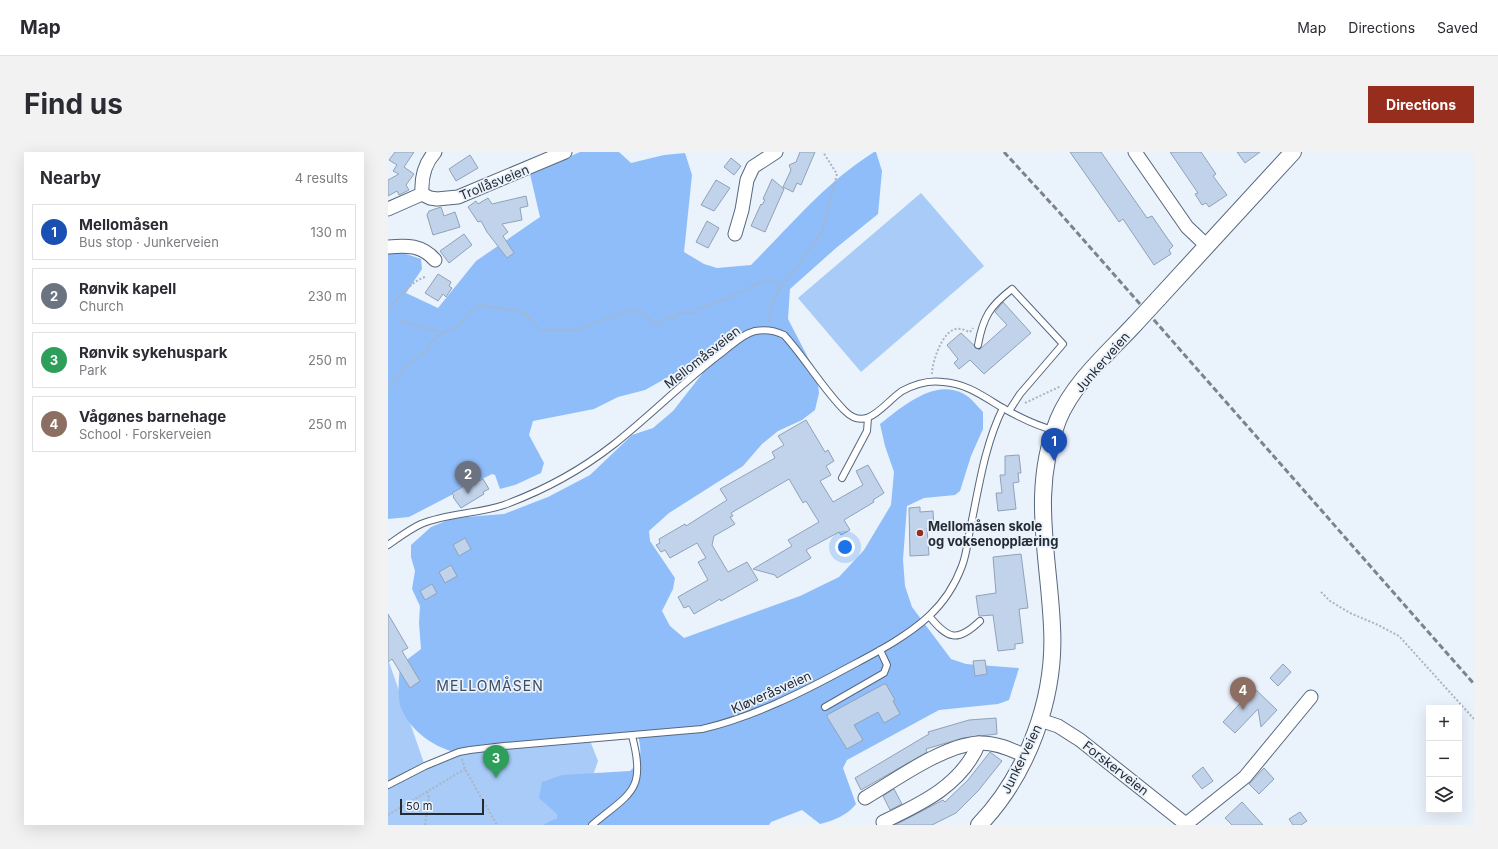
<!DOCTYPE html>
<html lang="en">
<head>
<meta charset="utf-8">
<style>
	:root { --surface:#fff; --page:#f2f2f3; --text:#2b2b33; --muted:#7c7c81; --line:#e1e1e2; --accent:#972d1d }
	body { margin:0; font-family:Inter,sans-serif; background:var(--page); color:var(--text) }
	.controls { position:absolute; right:12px; bottom:12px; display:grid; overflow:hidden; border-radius:0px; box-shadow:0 4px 16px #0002 }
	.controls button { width:36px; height:36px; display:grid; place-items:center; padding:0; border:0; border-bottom:1px solid var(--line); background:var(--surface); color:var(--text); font:20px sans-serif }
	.scale { position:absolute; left:12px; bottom:10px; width:84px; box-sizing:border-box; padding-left:4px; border:2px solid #242b34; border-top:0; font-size:11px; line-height:14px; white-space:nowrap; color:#242b34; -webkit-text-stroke:3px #eaf2fc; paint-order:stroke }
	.you { position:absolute; left:457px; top:395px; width:14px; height:14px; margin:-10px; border:3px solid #fff; border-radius:50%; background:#1a73e8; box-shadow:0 0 0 6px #1a73e833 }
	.badge { display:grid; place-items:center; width:26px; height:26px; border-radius:50%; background:var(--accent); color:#fff; font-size:13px; font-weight:700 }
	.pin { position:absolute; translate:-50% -33px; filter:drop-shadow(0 1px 2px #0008) }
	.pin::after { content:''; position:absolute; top:21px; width:14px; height:12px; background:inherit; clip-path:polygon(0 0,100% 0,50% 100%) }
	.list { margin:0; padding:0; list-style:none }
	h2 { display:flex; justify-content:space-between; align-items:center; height:52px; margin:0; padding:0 16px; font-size:17px }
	h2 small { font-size:13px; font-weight:400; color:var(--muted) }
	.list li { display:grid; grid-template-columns:26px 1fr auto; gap:12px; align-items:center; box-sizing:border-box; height:56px; margin:0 8px 8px; padding:0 8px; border:1px solid var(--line); border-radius:0px }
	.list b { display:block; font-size:15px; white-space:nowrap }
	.list p { margin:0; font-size:13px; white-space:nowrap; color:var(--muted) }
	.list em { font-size:13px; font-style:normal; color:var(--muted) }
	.icon { flex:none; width:22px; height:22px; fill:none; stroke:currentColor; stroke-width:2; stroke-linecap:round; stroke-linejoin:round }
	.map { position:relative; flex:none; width:1086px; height:673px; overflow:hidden; border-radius:0px }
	header { display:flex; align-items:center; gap:24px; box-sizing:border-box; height:56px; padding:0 20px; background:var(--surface); border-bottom:1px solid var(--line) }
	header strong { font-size:19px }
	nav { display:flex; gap:22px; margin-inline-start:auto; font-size:14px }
	.intro { display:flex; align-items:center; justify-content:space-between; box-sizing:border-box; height:96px; padding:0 24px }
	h1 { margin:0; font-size:28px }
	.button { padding:10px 18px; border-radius:0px; background:var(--accent); color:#fff; font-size:14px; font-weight:700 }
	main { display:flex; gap:24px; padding:0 24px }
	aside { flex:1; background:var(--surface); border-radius:0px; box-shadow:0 4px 16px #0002 }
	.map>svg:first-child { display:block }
</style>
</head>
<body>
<header>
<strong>Map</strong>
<nav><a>Map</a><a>Directions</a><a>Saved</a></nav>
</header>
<div class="intro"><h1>Find us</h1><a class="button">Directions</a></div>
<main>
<aside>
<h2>Nearby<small>4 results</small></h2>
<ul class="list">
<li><span class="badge" style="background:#1a4fb4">1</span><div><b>Mellomåsen</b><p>Bus stop · Junkerveien</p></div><em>130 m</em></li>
<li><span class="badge" style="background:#6b7280">2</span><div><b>Rønvik kapell</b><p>Church</p></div><em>230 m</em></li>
<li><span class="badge" style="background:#2e9e5b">3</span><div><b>Rønvik sykehuspark</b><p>Park</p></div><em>250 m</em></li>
<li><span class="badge" style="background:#8d6e63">4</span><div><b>Vågønes barnehage</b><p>School · Forskerveien</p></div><em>250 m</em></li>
</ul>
</aside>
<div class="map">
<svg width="1086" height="673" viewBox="0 0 1086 673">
	<rect width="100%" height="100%" fill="#eaf2fc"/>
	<g fill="#a8cbf8">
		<path d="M533 41 596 114 473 220 410 146Z"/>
		<path d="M0 507 37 614 71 600 201 586 210 609 200 638 170 664 164 673H0Z"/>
	</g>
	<path fill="#8fbdfa" d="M192 0H231L243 11 276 3 297 1 304 23 296 100 316 112 329 116 363 113C404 72 437 31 486 0H488L494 19 490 62 448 96 402 137 400 167 429 223 431 241 427 258 414 268 390 279 374 292 355 314 281 361 261 379 262 389 287 426 285 437 274 459 282 474 296 486 412 444 451 425 476 398 503 353 506 320 497 294 492 272C514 255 545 227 574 241 582 244 589 254 595 260V277L583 304 572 339 567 343 536 346 519 354 515 408 517 434 524 455 563 507 578 512 631 516 621 548 610 552 551 558 459 608 455 616 468 652C458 664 447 668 432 672L414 658 383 670 381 673H155L169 666V662L151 646 154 630 174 623 242 619C254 609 254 599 250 584L106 597C94 599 79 603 66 600 44 594 22 578 13 556 9 544 11 526 12 513L33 497 31 471 32 454 24 437 27 419 23 405V393L43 375 65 366 116 362 160 345 202 323 244 283 265 276 285 259 314 222 320 210 300 214 257 238 230 245 206 257 145 269 141 283 156 311 153 321 127 333 112 337 107 323 104 322 21 365 0 367V100H12L33 107 34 117 18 141 50 156 88 109 152 65 142 22Z"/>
	<g fill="#c1d3eb" stroke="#90a2b8">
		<path d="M7 0H26L16 15 26 22 18 33 21 38 11 43 9 39 0 44V28L11 22 5 19 9 13 1 8Z"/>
		<path d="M412 0H427L413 33 409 31 405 40 395 35 403 18 401 13 408 10Z"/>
		<path d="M682 0H713L759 66 764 64 777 83 785 94 781 98 783 102 766 113 735 67 731 70Z"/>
		<path d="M782 0H813L828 22 825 24 839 43 821 55 818 51 814 53 807 42 810 41Z"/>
		<path d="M849 0H872L857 11Z"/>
		<path d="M82 3 90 16 68 29 61 17Z"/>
		<path d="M343 6 353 14 346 23 336 15Z"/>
		<path d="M384 27 396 37 377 80 363 74 373 52 374 53 377 48 375 47Z"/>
		<path d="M328 28 342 36 326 59 313 53Z"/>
		<path d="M138 44 140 54 132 56 134 68 114 72 120 80 115 84 126 101 119 106 99 80 93 69 90 70 80 55 88 49 90 52 100 46 104 52Z"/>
		<path d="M53 55 56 64 67 60 72 75 45 83 39 63 41 59Z"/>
		<path d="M319 69 331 76 320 96 308 90Z"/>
		<path d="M76 82 84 93 61 111 52 99Z"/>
		<path d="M50 122 63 130 61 134 64 136 58 145 55 142 50 149 37 141Z"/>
		<path d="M615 150 643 181 596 222 582 208 571 217 566 211 570 207 559 193 573 181 591 198 619 173 607 160Z"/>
		<path d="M418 268 437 300 440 298 446 309 438 314 443 323 432 329 445 350 475 333 468 319 480 313 496 341 485 348 486 350 456 368 462 378 453 383 451 380 418 398 423 406 389 426 387 423 365 417 404 394 400 388 431 370 418 349 415 351 401 327 343 361 345 364 342 365 347 372 326 384 324 393 340 420 359 410 370 428 333 449 332 447 306 462 301 454 296 456 290 445 320 428 310 410 318 406 309 391 282 406 277 398 273 400 268 393 272 391 271 387 297 372 298 374 339 348 332 337 387 306 384 300 396 293 390 284Z"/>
		<path d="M631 303 633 321H630L631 330 625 331 628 357 610 359 608 341H614L612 323H617V304Z"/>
		<path d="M88 327 89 330 95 327 101 337 95 340 96 342 73 356 65 345 66 344 64 341Z"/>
		<path d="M532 355V360L545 359 546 376H539L541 403 522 404 521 356Z"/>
		<path d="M77 386 83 397 71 404 65 393Z"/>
		<path d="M633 402 640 456 631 457 635 491 627 492V497L610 499 605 463 591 464 588 444 608 441 605 405Z"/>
		<path d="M63 413 69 424 57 431 51 420Z"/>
		<path d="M44 432 49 441 37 448 32 439Z"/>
		<path d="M0 462 20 496 14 499 32 529 22 536 4 507 0 510Z"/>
		<path d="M597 508 599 522 587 524 585 509Z"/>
		<path d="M895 512 903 520 890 534 882 526Z"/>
		<path d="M496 532H498L507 548 505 549 512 562 496 571 490 560 466 573 475 588 459 597 439 565V563Z"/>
		<path d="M866 536 889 558 873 575 870 557 847 581 835 570Z"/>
		<path d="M608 566 609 582 575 586 538 597 539 600 473 638 467 626 541 582 540 580 581 568Z"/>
		<path d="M602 600 614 609 590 639 568 661 544 673H507L555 648 557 650 580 628Z"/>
		<path d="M815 615 825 629 814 637 804 624Z"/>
		<path d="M876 616 886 627 871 642 861 632Z"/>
		<path d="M506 637 514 652 502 658 495 644Z"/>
		<path d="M854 650 864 661 875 673H844L837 666Z"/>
		<path d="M912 660 919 669 913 673H905L901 667Z"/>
	</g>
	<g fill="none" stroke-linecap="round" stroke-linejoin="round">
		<g stroke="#57677c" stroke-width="8">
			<g id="service">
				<path d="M590 193C595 165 602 154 624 137L675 192 632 242 621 259"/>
				<path d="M454 326 479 279 480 266"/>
				<path d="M0 393C10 386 22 377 33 372 60 361 89 362 116 353 154 339 193 318 225 293 263 263 297 228 336 199 345 192 355 182 367 179 378 177 386 178 396 183 418 207 434 236 457 259 479 281 496 251 514 239 527 232 541 228 555 230 577 231 595 244 613 255 629 264 648 274 666 278"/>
				<path d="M541 464C560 487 569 491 592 469"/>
				<path d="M437 555 496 521 499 513 492 498"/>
				<path d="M0 633 37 614 71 600 82 598 116 594 314 577C365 565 413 541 459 516 487 501 517 486 541 464 555 451 567 433 574 414 579 401 580 386 583 373 591 334 597 292 615 256"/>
				<path d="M204 673C242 641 259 639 244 584"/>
			</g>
		</g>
		<g stroke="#57677c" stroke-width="15">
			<g id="minor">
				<path d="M747 0 799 75 819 94"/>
				<path d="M34 42 42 46 49 47 70 45 177 0"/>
				<path d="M0 57 34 42C33 26 36 12 47 0"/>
				<path d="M347 82 354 58 359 28 365 15 388 0"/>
				<path d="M0 95C19 93 34 93 47 108"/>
				<path d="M652 568 670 574 692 588 799 673"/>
				<path d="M477 646C509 627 554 594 590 591 607 590 623 597 637 604"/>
				<path d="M495 670C533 652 574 633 591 591"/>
				<path d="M798 672 857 625 923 545"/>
			</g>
		</g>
		<g stroke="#57677c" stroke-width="18">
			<g id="tertiary">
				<path d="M770 147 905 0"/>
				<path d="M591 673C640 622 668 545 664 475 661 403 642 339 670 268 685 231 720 201 747 172"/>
			</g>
		</g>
		<g stroke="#acb4bd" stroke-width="2" stroke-dasharray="2 2" stroke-linecap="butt">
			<path d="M0 158C11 146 22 130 37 125"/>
			<path d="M13 168 16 170 55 181"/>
			<path d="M381 170 384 151 390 140 434 80 449 22 435 0"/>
			<path d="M544 222C544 210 555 177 569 177 573 176 578 179 582 180L585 176"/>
			<path d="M0 233 13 222 19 213 38 199 43 190 51 184 73 172 79 162 91 153 135 160 152 178 185 179 246 157C256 160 263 172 272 172L282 165 286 166 291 161H307L310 157 340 146 372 130 380 128 390 130 392 137"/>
			<path d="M637 251 673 234"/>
			<path d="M933 440 942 449 962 461 988 472 1011 484 1086 567"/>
			<path d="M74 607 77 617 109 673"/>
			<path d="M0 663 77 617"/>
			<path d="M37 673 41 645 39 639"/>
		</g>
		<use href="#service" stroke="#fff" stroke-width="6"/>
		<use href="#minor" stroke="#fff" stroke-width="13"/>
		<use href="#tertiary" stroke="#fff" stroke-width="16"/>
		<path stroke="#7c838d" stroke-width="3" stroke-dasharray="6 3" stroke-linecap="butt" d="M616 0 671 60 1086 532"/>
		<g stroke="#57677c" stroke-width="18" stroke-linecap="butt">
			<path id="tertiary-bridge" d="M747 172 770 147"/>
		</g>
		<use href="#tertiary-bridge" stroke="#fff" stroke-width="16"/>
	</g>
	<circle fill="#972d1d" stroke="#eaf2fc" stroke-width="1.5" cx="532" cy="381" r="4"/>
	<g text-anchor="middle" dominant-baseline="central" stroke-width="3.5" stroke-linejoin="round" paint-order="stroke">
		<g font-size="13" fill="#242b34" stroke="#eaf2fc">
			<text transform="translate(106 30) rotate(-22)">Trollåsveien</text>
			<text transform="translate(314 205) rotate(-38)">Mellomåsveien</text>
			<text transform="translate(714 210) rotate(-49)">Junkerveien</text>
			<text transform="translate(383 540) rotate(-24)">Kløveråsveien</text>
			<text transform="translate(633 607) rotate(-64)">Junkerveien</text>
			<text transform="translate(728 616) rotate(38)">Forskerveien</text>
		</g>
		<g font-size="13" font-weight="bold" fill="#242b34" stroke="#eaf2fc" text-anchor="start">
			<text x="540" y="374">Mellomåsen skole<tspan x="540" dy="15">og voksenopplæring</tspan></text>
		</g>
		<g font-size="14" letter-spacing="1" fill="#3e4d61" stroke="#eaf2fc">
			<text x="102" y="533">MELLOMÅSEN</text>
		</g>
	</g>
</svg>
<div class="controls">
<button>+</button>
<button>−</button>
<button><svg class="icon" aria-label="layers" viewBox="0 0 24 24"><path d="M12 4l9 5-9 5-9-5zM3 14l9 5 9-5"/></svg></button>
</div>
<div class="scale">50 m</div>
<div class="you"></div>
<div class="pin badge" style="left:666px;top:309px;background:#1a4fb4">1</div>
<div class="pin badge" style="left:80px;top:342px;background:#6b7280">2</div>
<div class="pin badge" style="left:108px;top:626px;background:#2e9e5b">3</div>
<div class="pin badge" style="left:855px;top:558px;background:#8d6e63">4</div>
</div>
</main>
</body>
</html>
